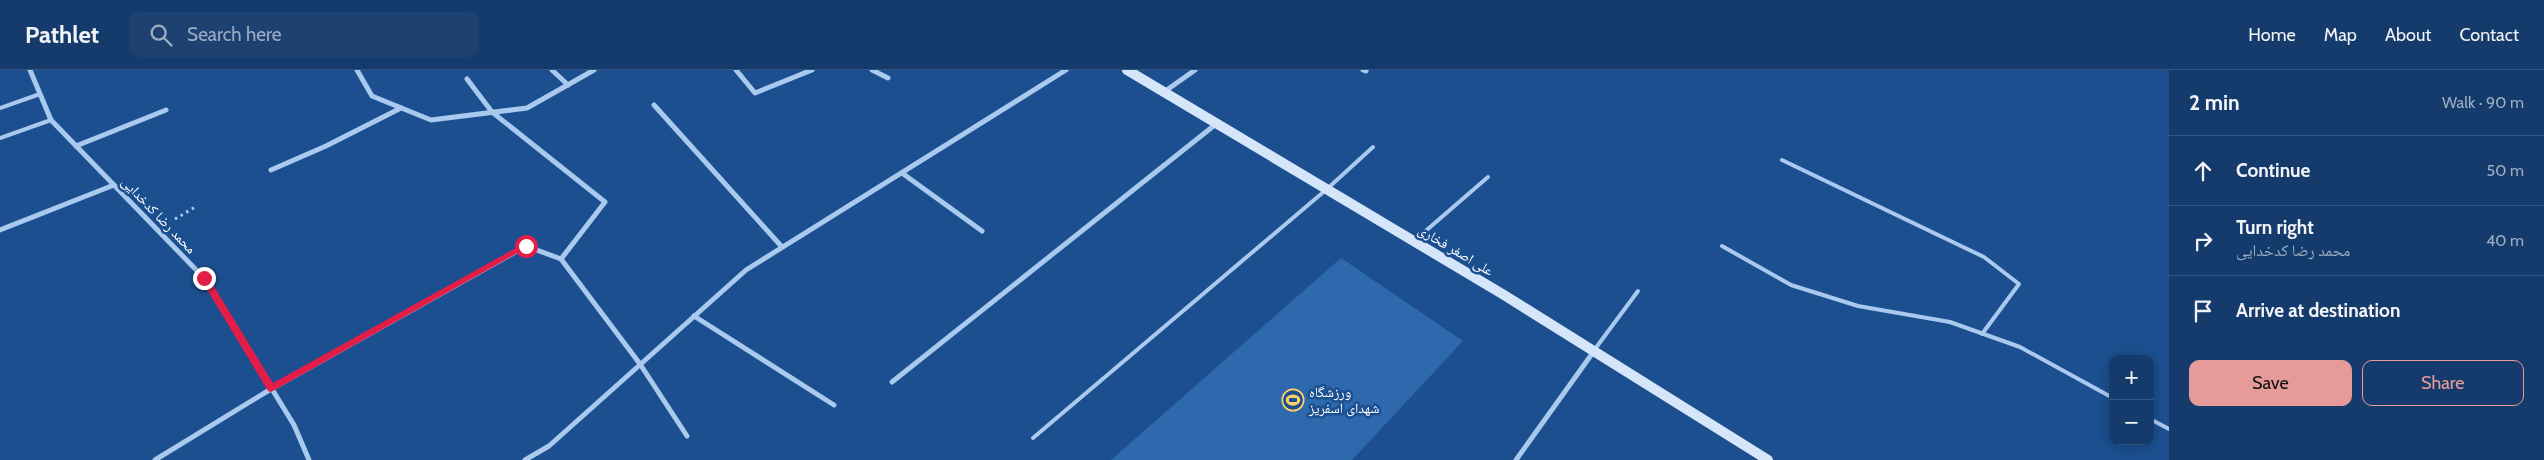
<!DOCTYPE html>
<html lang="en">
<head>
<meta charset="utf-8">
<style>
	:root { --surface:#143b6b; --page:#1d4271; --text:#f1f3f6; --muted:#9dadc1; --line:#33557e; --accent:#e69b98 }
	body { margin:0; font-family:Cabin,"Noto Naskh Arabic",sans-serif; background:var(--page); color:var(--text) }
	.controls { position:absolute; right:15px; bottom:15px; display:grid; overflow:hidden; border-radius:10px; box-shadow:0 2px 12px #0003 }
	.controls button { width:45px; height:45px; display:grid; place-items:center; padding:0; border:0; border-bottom:1px solid var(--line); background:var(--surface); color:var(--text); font:25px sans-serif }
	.stop { position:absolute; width:15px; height:15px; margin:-11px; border:4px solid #e11d48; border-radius:50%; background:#fff }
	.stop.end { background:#e11d48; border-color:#fff; box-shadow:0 1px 5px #0008 }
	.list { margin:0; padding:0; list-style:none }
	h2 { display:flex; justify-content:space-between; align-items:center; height:65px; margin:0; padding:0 20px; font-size:21px }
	h2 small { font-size:16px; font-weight:400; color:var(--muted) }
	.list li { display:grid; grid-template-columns:32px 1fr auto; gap:15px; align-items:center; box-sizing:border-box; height:70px; padding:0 20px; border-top:1px solid var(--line) }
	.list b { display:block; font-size:19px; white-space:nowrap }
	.list p { margin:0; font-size:16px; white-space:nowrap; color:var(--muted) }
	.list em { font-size:16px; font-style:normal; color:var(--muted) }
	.actions { display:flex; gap:10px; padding:15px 20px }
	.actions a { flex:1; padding:11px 0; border:1px solid var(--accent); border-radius:10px; text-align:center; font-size:18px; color:var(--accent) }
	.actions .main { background:var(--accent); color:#111 }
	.icon { flex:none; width:28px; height:28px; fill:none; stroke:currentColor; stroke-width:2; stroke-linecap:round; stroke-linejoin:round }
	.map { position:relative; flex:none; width:2169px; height:390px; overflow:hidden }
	header { display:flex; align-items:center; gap:30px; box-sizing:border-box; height:70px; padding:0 25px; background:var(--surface); border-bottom:1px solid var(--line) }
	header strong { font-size:24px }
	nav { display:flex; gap:28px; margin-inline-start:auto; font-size:18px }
	.search { width:350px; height:45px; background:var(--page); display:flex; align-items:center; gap:12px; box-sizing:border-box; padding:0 18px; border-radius:10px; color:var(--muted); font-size:19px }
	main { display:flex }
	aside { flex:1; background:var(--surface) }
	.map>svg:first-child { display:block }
</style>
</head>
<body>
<header>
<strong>Pathlet</strong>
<div class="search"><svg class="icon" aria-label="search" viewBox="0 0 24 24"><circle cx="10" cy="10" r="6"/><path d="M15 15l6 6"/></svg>Search here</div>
<nav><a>Home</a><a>Map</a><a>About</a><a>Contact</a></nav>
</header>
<main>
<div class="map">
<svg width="2169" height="390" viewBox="0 0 2169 390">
	<rect width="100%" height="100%" fill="#1b4f8f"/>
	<path fill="#2e69ad" d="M1341 188 1463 271 1352 390H1111Z"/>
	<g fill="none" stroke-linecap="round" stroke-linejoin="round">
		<path stroke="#a9c9ee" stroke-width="3" stroke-dasharray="2.5 4" stroke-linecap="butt" d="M175 149 197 136"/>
		<g stroke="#a9c9ee" stroke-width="4">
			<path d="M0 38 40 24"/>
			<path d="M0 68 51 50"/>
			<path d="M1782 90 1984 187 2019 214 1982 264"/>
			<path d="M1414 171 1488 107"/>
			<path d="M1722 176 1791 215 1858 236 1950 252 2020 277 2113 328"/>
			<path d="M1595 279 1638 221"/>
			<path d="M2150 349 2169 359"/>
			<path d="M1033 368 1327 119 1373 77"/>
		</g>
		<g stroke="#a9c9ee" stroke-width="5">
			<path d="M30 0 51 50 204 208 294 355 309 390"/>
			<path d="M357 0 372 26 431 50 527 38 594 0"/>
			<path d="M552 0 568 15"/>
			<path d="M736 0 755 23 812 0"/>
			<path d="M872 0 888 8"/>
			<path d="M1363 0 1366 1"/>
			<path d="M467 9 492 42 605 132 561 189"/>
			<path d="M1164 22 1195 0"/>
			<path d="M654 35 782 177"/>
			<path d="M76 76 166 40"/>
			<path d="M271 100 326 76 401 38"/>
			<path d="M902 103 982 161"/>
			<path d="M0 160 114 115"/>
			<path d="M694 246 834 335"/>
			<path d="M892 312 1216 54"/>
			<path d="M155 390 271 319 526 176 561 189 640 294 687 366"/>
			<path d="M525 390 549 376 746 200 1066 0"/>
			<path d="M1516 390 1594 281"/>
		</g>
		<path stroke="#d6e6fa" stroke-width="10" d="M1127 0 1504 225 1768 390"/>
	</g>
	<path fill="#e11d48" d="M523 174 530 176 271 322 268 321 200 208 207 205 273 313Z"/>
	<defs>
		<g id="stadium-ring" transform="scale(1.125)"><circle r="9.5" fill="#1b4f8f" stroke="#ffd166" stroke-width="1.5"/><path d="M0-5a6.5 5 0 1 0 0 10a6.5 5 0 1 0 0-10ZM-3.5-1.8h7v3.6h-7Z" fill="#ffd166"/></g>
	</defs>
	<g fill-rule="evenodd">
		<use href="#stadium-ring" x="1293" y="330"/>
	</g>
	<g text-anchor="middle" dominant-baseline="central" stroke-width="5" stroke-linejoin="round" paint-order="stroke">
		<g font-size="14" fill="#fff" stroke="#1b4f8f">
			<text transform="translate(159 145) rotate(46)">محمد رضا کدخدایی</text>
			<text transform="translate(1456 180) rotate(31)">علی اصغر فخاری</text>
		</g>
		<g font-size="14" fill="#fff" stroke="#1b4f8f" text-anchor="start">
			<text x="1309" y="322">ورزشگاه<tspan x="1309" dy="16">شهدای اسفریز</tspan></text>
		</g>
	</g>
</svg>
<div class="controls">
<button>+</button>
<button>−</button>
</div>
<div class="stop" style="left:526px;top:176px"></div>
<div class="stop end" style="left:204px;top:208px"></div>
</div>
<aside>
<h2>2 min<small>Walk · 90 m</small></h2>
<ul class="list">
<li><svg class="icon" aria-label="ahead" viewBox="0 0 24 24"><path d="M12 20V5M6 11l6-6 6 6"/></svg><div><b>Continue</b></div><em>50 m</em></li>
<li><svg class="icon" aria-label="right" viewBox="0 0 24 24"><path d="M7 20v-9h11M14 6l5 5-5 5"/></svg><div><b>Turn right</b><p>محمد رضا کدخدایی</p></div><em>40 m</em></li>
<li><svg class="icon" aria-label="arrive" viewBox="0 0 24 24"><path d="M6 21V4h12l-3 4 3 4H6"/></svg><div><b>Arrive at destination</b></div></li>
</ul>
<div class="actions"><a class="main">Save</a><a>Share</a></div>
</aside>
</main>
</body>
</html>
